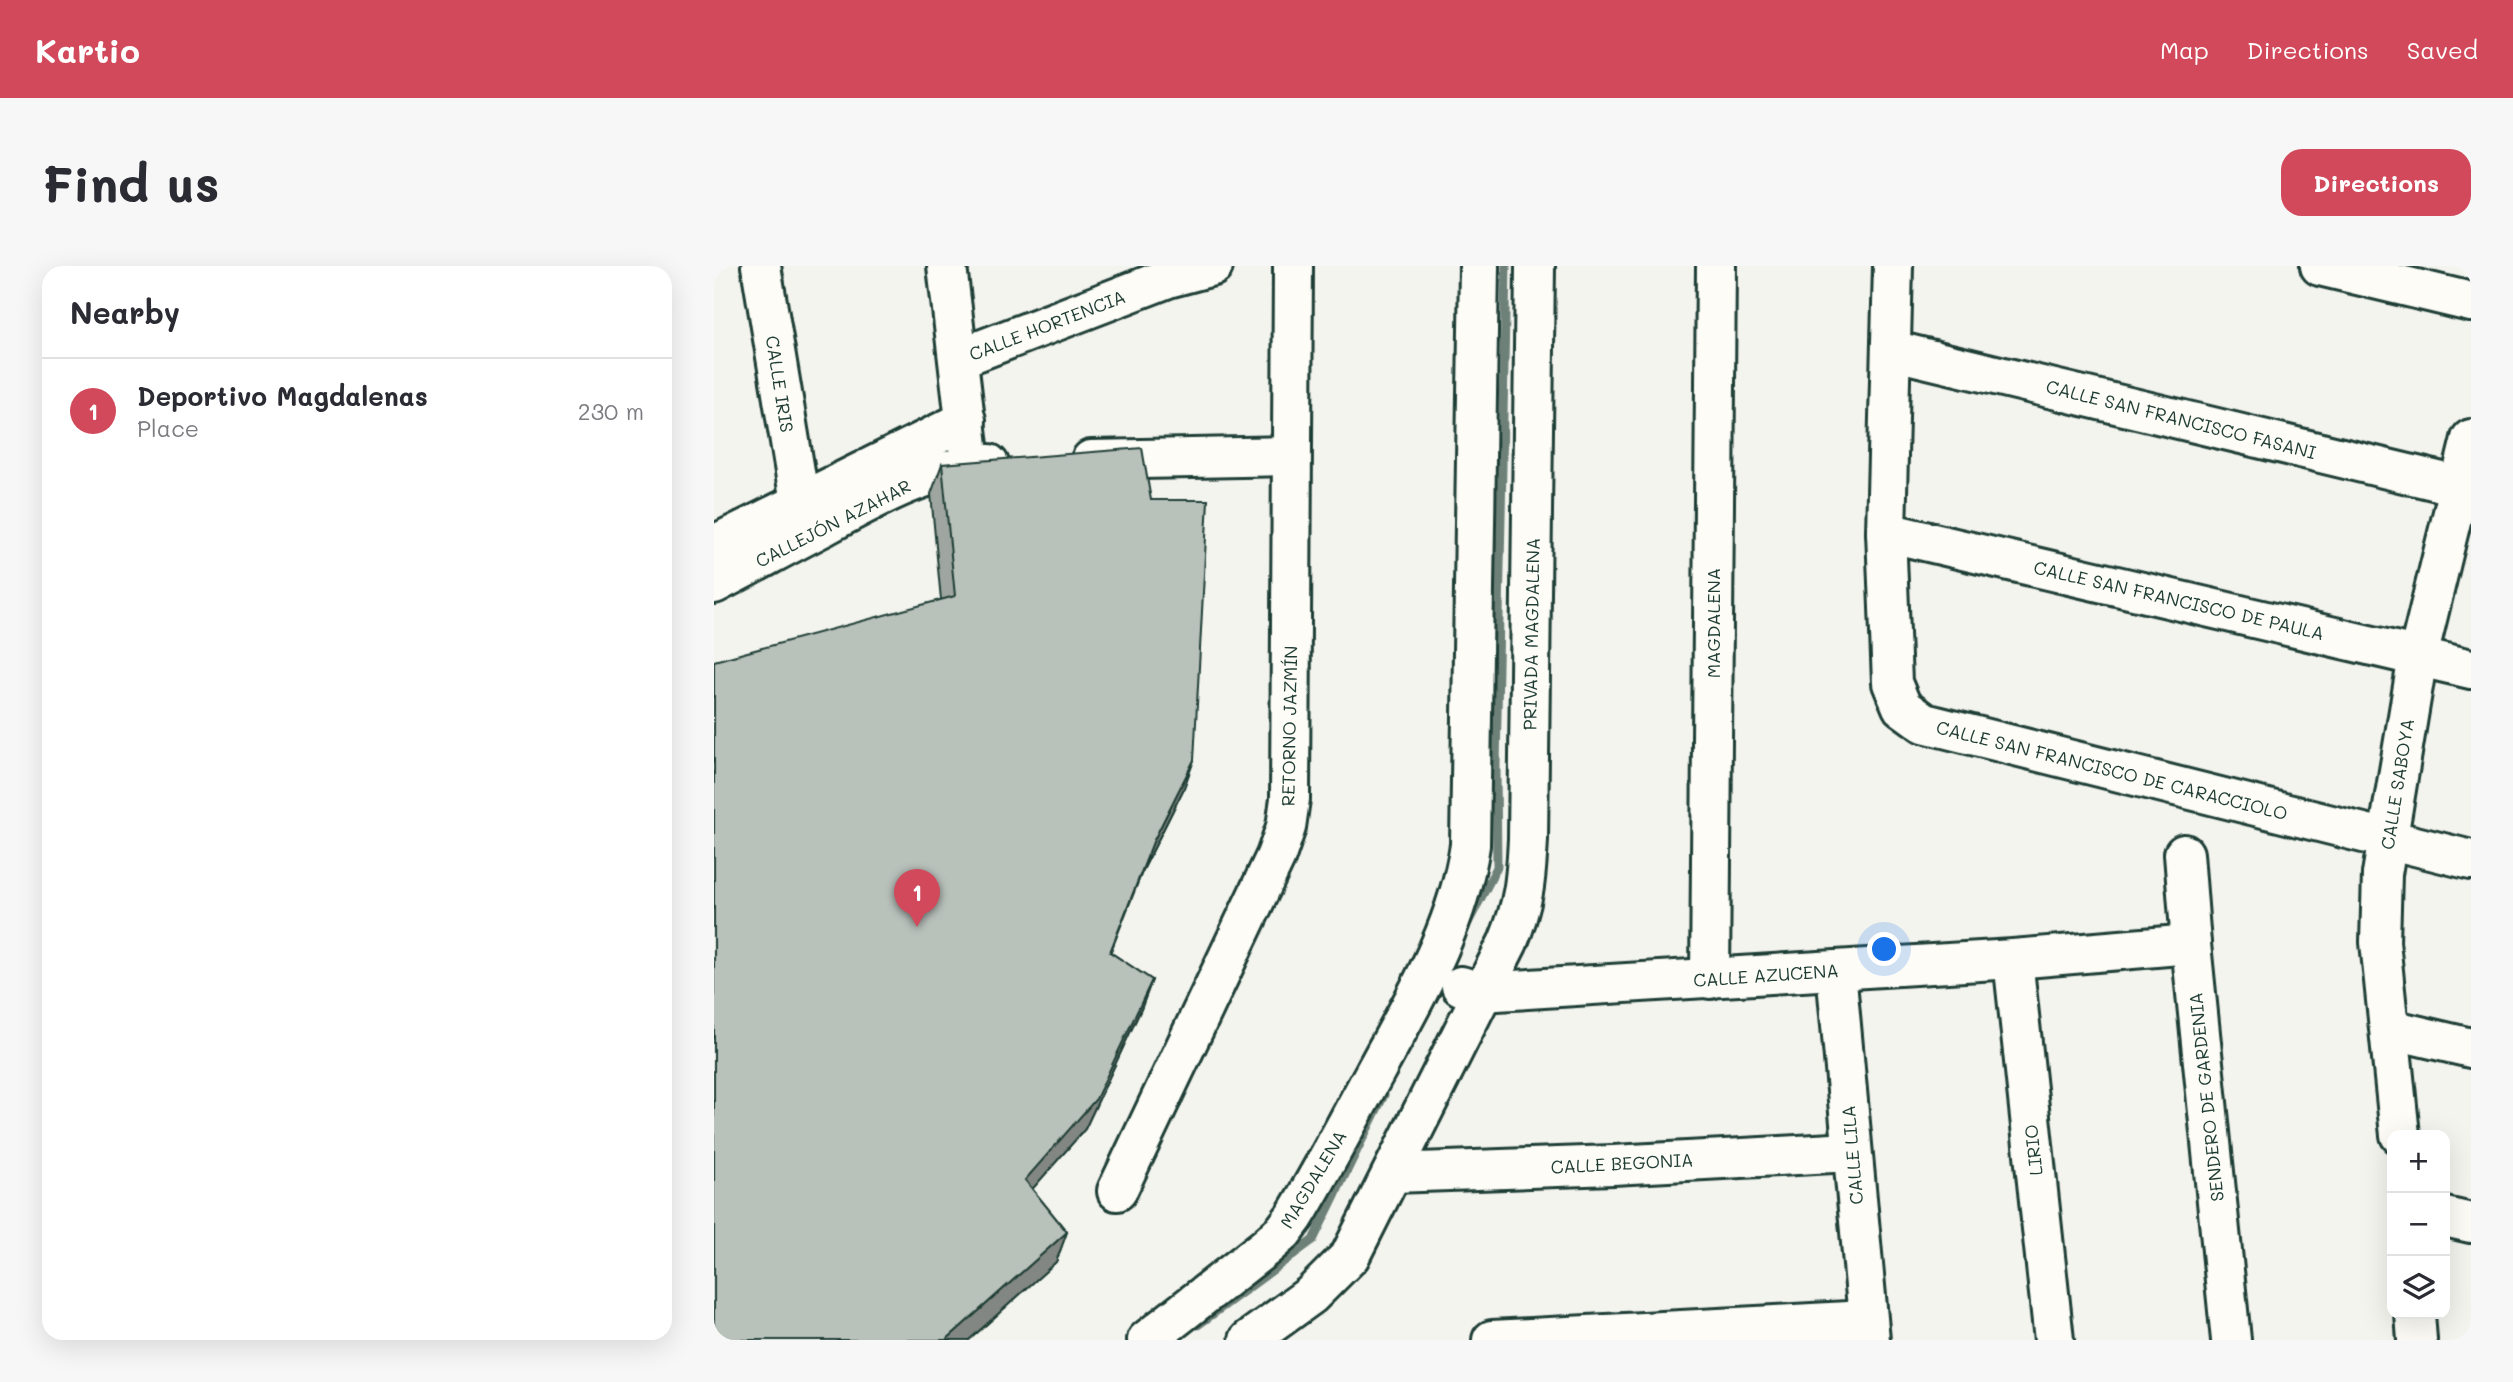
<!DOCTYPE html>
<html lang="en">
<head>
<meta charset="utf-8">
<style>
	:root { --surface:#fff; --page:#f7f7f7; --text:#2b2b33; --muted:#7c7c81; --line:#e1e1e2; --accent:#d1495b }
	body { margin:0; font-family:Mali,sans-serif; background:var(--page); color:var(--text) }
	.controls { position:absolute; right:21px; bottom:21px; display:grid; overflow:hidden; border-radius:14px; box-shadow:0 7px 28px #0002 }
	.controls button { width:63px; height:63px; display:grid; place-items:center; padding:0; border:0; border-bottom:2px solid var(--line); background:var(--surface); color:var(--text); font:35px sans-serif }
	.you { position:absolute; left:1171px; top:684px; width:24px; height:24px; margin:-18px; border:5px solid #fff; border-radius:50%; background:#1a73e8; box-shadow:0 0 0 10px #1a73e833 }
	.badge { display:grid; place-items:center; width:46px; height:46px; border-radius:50%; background:var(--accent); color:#fff; font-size:23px; font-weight:700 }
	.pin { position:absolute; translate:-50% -58px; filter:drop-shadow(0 2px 4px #0008) }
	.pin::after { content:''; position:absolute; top:37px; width:24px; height:21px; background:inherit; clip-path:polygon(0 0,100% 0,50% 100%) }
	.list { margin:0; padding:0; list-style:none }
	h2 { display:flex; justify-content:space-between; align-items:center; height:91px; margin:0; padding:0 28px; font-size:30px }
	h2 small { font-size:23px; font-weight:400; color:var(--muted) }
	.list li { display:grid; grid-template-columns:46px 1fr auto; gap:21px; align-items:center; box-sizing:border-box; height:105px; padding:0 28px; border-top:2px solid var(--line) }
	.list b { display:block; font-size:26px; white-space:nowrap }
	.list p { margin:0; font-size:23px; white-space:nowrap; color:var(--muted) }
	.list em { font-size:23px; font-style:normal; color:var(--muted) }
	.icon { flex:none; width:38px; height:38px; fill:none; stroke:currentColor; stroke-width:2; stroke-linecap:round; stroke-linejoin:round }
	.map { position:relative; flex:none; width:1757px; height:1074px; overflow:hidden; border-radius:21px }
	header { display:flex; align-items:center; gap:42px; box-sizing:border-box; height:98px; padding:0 35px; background:var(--accent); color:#fff }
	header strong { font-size:33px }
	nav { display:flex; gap:38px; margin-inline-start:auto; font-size:24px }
	.intro { display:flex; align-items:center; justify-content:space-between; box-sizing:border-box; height:168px; padding:0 42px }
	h1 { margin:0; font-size:49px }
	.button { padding:18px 32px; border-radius:21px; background:var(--accent); color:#fff; font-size:24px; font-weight:700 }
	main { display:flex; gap:42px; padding:0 42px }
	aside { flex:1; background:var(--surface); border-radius:21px; box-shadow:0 7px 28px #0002 }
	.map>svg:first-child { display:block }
</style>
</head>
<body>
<header>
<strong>Kartio</strong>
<nav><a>Map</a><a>Directions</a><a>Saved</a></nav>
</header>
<div class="intro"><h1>Find us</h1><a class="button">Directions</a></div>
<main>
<aside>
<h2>Nearby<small></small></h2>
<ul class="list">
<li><span class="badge">1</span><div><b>Deportivo Magdalenas</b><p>Place</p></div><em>230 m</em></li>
</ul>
</aside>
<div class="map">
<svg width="1757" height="1074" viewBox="0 0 1757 1074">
	<rect width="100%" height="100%" fill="#f4f4ef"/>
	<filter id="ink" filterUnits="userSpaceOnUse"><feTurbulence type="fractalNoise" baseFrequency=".0143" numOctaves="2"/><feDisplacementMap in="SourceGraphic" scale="14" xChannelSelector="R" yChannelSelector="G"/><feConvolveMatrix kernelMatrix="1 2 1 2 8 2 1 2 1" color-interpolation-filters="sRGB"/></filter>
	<g filter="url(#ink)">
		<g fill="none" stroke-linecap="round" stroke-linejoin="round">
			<g stroke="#6e8179" stroke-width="9">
				<path d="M754 657 783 601 782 501 792 0"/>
				<path d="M484 1059 599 974 670 829"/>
			</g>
			<g stroke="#1f3d34" stroke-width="44">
				<g id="minor">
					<path d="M47 0 86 236"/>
					<path d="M233 0 254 180"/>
					<path d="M1179 0 1172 266 1178 417 1188 441 1210 457 1757 594"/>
					<path d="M1606 0 1757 36"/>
					<path d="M1177 84 1757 223"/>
					<path d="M246 92 454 12 499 0"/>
					<path d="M377 194 576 190"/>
					<path d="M1172 266 1757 403"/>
					<path d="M0 279 252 154"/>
					<path d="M0 318C37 299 73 279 110 260 161 232 216 201 275 198"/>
					<path d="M1470 588 1477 678 1517 1074"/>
					<path d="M1299 693 1340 1074"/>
					<path d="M1122 705 1156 1074"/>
					<path d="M996 713 1002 0"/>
					<path d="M747 720 767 726 1299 693 1477 678"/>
					<path d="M1676 763 1757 782"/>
					<path d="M1686 869 1666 676 1668 608 1704 390 1757 173"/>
					<path d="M679 907 899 899 1137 886"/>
					<path d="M403 925 562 590 572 561 576 533 579 0"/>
					<path d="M1731 951 1757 957"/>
					<path d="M1701 1048 1703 1074"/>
					<path d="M433 1074 552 981 569 966 581 950C610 902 635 853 662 804 701 732 744 661 756 579L765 0"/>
					<path d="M535 1074 597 1029 636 990 794 676C810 637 812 614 814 573L821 0"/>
					<path d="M778 1074 1153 1054"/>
				</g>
			</g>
			<use href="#minor" stroke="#fdfcf7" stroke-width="38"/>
		</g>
		<path fill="#9fa6a1" stroke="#1f3d34" stroke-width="2" d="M228 198 480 494 469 524 428 606 396 686 438 714 427 743 371 863 318 923 353 966 342 996 255 1074 227 334 217 228Z"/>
		<g fill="#828783" stroke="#1f3d34" stroke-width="2">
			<path d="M480 494 469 524 428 606 385 716 439 576Z"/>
			<path d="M438 714 427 743 371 863 300 944 311 914Z"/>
			<path d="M353 966 342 996 255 1074H232Z"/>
		</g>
		<path fill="#b9c1bb" stroke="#1f3d34" stroke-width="2" d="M428 182 437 234H494L480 494 439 576 396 686 438 714 382 833 311 914 353 966 232 1074H0V395L241 330 228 198Z"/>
	</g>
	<g text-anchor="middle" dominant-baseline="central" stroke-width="5" stroke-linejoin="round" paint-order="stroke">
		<g font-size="18" fill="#1f3d34" stroke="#fdfcf7">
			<text transform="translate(333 59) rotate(-21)">CALLE HORTENCIA</text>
			<text transform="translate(66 118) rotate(81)">CALLE IRIS</text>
			<text transform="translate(1467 153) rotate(14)">CALLE SAN FRANCISCO FASANI</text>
			<text transform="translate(119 257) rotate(-27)">CALLEJÓN AZAHAR</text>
			<text transform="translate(1465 334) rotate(13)">CALLE SAN FRANCISCO DE PAULA</text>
			<text transform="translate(999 357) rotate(-90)">MAGDALENA</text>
			<text transform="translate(817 368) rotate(-89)">PRIVADA MAGDALENA</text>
			<text transform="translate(575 460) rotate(-89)">RETORNO JAZMÍN</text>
			<text transform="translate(1398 504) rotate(14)">CALLE SAN FRANCISCO DE CARACCIOLO</text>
			<text transform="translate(1683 518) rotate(-81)">CALLE SABOYA</text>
			<text transform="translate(1052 709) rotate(-4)">CALLE AZUCENA</text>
			<text transform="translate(1492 831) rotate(-96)">SENDERO DE GARDENIA</text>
			<text transform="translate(1319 884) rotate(-96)">LIRIO</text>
			<text transform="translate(1138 889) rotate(-95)">CALLE LILA</text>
			<text transform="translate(908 897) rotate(-3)">CALLE BEGONIA</text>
			<text transform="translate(599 913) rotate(-59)">MAGDALENA</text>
		</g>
	</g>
</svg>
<div class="controls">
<button>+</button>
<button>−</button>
<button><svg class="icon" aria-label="layers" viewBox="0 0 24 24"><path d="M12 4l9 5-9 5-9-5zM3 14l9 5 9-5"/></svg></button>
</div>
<div class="you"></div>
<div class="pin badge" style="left:203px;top:661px">1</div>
</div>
</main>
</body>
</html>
